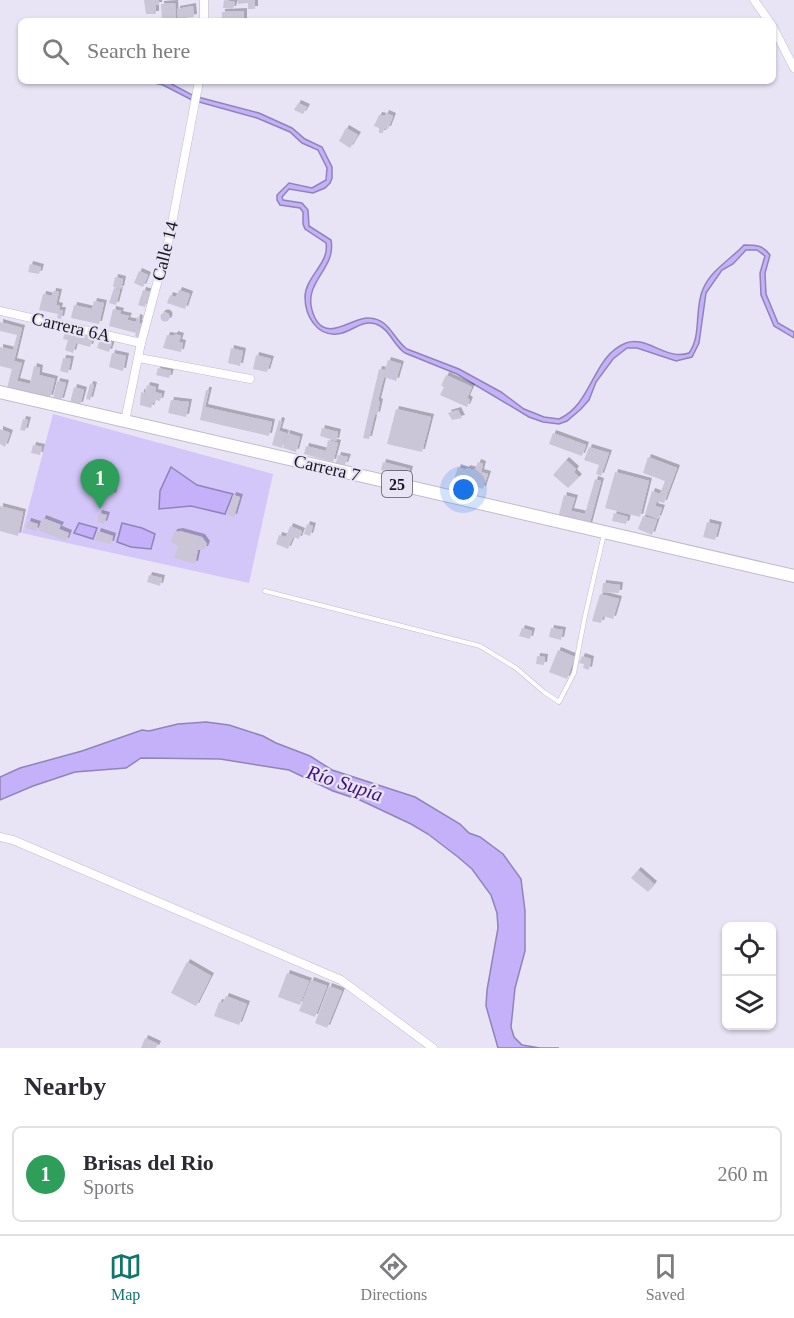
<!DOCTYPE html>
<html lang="en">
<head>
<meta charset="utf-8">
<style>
	:root { --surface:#fff; --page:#f2f2f3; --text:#2b2b33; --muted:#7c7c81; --line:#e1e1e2; --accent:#0f766e }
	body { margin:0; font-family:"Times New Roman",serif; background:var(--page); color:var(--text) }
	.controls { position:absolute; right:18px; bottom:18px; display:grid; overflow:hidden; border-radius:9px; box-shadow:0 2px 4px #0004 }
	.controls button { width:54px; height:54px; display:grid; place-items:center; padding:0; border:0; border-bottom:2px solid var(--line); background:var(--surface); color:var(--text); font:30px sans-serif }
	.you { position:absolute; left:464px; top:490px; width:21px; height:21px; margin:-15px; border:4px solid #fff; border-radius:50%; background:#1a73e8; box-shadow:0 0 0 9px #1a73e833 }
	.badge { display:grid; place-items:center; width:39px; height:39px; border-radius:50%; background:var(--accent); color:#fff; font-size:20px; font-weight:700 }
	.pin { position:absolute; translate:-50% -50px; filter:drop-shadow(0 2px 3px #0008) }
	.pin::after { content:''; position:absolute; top:32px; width:21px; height:18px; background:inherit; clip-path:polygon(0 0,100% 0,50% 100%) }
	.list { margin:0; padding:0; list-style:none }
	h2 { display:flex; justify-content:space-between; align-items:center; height:78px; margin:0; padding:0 24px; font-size:26px }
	h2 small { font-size:20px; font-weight:400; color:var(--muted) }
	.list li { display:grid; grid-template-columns:39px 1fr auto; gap:18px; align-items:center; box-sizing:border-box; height:96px; margin:0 12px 12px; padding:0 12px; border:2px solid var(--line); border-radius:9px }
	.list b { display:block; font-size:22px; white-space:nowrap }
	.list p { margin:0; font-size:20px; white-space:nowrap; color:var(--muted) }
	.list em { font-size:20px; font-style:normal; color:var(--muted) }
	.icon { flex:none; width:33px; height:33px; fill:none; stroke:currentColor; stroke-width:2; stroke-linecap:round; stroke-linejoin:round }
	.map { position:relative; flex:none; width:794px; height:1048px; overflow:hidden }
	.search { position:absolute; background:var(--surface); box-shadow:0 2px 4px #0004; left:18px; right:18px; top:18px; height:66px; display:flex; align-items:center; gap:15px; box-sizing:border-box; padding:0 21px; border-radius:9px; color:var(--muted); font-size:22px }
	.sheet { height:186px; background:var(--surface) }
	nav { display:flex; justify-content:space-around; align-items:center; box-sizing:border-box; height:84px; border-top:2px solid var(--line); background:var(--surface); font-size:16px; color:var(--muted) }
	nav a { display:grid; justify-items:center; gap:3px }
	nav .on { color:var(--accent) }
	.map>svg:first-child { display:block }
</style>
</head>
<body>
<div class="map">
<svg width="794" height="1048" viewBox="0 0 794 1048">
	<defs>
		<filter id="shadow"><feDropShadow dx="3" dy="-3" stdDeviation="0" flood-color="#0004"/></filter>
	</defs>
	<rect width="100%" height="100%" fill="#e8e4f5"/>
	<path fill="#d3c6f9" d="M53 414 273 474 249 583 22 533Z"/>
	<g fill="#c4b1fa" stroke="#9083b8" stroke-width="1.5">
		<path d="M147 81H166L194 96 259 113 292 128 305 139 322 147 332 167V178L330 183 325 188 313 193 289 189 282 197 283 200 302 203 308 210 309 226 331 240C337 271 298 283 315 318 327 343 354 316 369 318 390 319 393 339 407 349L459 369 501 392 524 409 544 417 559 419C593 404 592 356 626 343 647 335 666 361 689 353 702 335 694 309 703 289 712 269 730 260 744 245 756 245 763 245 770 255L765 273 766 294 778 323 794 332V338L774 326 761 295 760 273 765 256 757 250H746L733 264 722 270 706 293 699 343 692 357 676 361 637 348H627L613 359 596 382 589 400 581 409 567 421 559 424 543 422 529 417 457 374 405 353C393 345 390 329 376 324 360 319 352 333 337 334 317 336 305 316 305 297 305 277 330 263 326 243L305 229 303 224V212L300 208 280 205 277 200V195L289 183 312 188 326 180 327 168 318 150 302 143 290 132 257 118 192 100 163 85Z"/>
		<path d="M171 467 197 485 233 494 225 514 191 506 159 509 160 491Z"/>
		<path d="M79 523 97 528 93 539 74 533Z"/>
		<path d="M122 523 142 528 155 534 151 549 131 547 117 542Z"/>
		<path d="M206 722 229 725 263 736 276 743 310 756 332 770 415 797 460 824 469 833 480 837 503 854 521 879 525 911V951L515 988 511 1027 514 1037 522 1045 540 1048H559H498L486 1006 487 990 498 928 497 913 491 895 472 869 458 857 428 834 411 824 360 800 333 791 289 770 220 759 141 758 126 768 75 772 33 786 0 800V777L20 768 82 751 142 730 149 731 178 724Z"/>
	</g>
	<g fill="#cac6d7" filter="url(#shadow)">
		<path d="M144 0H159V5H156V14H146Z"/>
		<path d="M224 0 235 2 233 9 223 8Z"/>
		<path d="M238 0H255V9H248V3L238 4Z"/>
		<path d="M175 3 176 21H162L161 4Z"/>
		<path d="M193 6 194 17 178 19 177 9Z"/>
		<path d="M244 11V21H222V12Z"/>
		<path d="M298 103 307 107 303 114 294 110Z"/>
		<path d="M386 113 393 116 388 129H384L383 133H379V128L374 126 379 115 385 116Z"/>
		<path d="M346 128 358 135 350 148 339 141Z"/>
		<path d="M30 264 41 267 39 274 28 272Z"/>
		<path d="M139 271 148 275 143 287 134 283Z"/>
		<path d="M115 277 123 279 121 289 113 287Z"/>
		<path d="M114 288 120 290 116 305 109 303Z"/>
		<path d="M143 290 151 292 149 303 146 302 145 307 138 305Z"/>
		<path d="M179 290 190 294 185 309 167 303 170 295 176 297Z"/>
		<path d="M53 291 59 292 56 305 60 306 59 310H63L61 319 57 318 58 314 39 310 43 294 52 296Z"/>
		<path d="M94 301 104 303 99 324 71 318 74 305 92 309Z"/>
		<path d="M113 309 121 311 120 314 129 316 127 320 136 322 137 317 140 318 139 323 144 324 141 338 135 336 136 333 109 326Z"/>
		<circle cx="165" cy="317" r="4.5"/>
		<path d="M0 322 22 328 14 361 22 363 17 381 30 384 34 366 40 368 39 375 55 379 50 398 7 388 12 369 0 366V347L13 350 17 335 0 331Z"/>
		<path d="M66 329 93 338 90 347 76 343 73 353 65 350 68 340 63 339Z"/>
		<path d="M175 334 181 336 179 342 183 343 181 352 163 348 167 335 174 336Z"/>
		<path d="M100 339 112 343 109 352 97 348Z"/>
		<path d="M231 348 243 351 240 366 228 363Z"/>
		<path d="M112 353 126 356 123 371 109 367Z"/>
		<path d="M256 355 271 359 267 372 253 369Z"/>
		<path d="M63 358 71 359 68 373 60 371Z"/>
		<path d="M388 360 401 364 398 374 396 381 384 377 378 401 380 402 377 415 375 414 369 439 363 438 379 369 385 370Z"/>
		<path d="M158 368 171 371 169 378 156 375Z"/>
		<path d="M446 375 472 387 467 398 470 400 467 407 440 395 444 387 441 386Z"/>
		<path d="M57 381 66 383 61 401 53 399Z"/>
		<path d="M90 384 94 385 90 400 86 399Z"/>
		<path d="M147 385 156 387 155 392 162 394 160 401 156 400 155 403 153 402 151 408 140 405 141 392 145 393Z"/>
		<path d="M74 387 84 390 80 405 70 403Z"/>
		<path d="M206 390H209L205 407 272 422 269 436 200 420Z"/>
		<path d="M171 400 189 402 186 417 168 413Z"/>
		<path d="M396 409 431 417 422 452 387 444Z"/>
		<path d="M458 410 462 418 452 420 448 413Z"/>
		<path d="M23 419 28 420 25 431 20 430Z"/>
		<path d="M279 420 282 421 279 431 286 433 282 448 272 445Z"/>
		<path d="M322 428 338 432 336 441 320 436Z"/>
		<path d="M0 429 10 433 5 447 0 444Z"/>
		<path d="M287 433 300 437 296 452 283 448Z"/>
		<path d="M553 433 586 445 582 456 549 444Z"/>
		<path d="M328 440 338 443 333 462 304 454 306 446 326 451Z"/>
		<path d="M33 445 42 447 40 455 31 453Z"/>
		<path d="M589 447 609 453 601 476 596 474 599 465 584 460Z"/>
		<path d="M338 455 348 457 345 465 336 463Z"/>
		<path d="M648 457 677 468 664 503 657 501 655 506 662 508 658 519 645 514 652 491 660 494 665 481 643 473Z"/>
		<path d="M566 460 576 469 574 472 579 477 568 488 553 475Z"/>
		<path d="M383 462 410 469 408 477 381 470Z"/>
		<path d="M478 462 483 464 481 472 488 474 483 489 454 479 458 467 466 470 467 468 475 470Z"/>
		<path d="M615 472 649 481 640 517 605 508Z"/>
		<path d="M595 479 601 481 589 526 558 518 564 495 575 498 571 511 585 514Z"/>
		<path d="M99 483 115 488 113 496 97 491Z"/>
		<path d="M233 495 240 497 234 517 227 515Z"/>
		<path d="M0 506 23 512 18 536 0 531Z"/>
		<path d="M99 513 107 515 104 524 97 522Z"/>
		<path d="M614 513 628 517 626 524 612 521Z"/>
		<path d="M643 516 657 520 652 535 638 529Z"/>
		<path d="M43 518 61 525 59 529 69 533 66 541 38 530Z"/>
		<path d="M28 521 38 524 36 531 26 528Z"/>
		<path d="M707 522 719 525 715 540 703 537Z"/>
		<path d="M307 524 313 526 310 536 304 534Z"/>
		<path d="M290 526 302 531 299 539 293 537 288 549 276 544 279 535 286 537Z"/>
		<path d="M98 531 113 536 111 544 95 540Z"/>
		<path d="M180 531 202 537 207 544 205 549 198 550 195 564 174 558 178 546 171 542 174 532Z"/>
		<path d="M149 575 162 578 160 586 147 582Z"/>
		<path d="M603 583 620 585 619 593 602 592Z"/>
		<path d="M600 594 619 599 613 619 603 616 601 623 592 621Z"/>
		<path d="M522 628 532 631 530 639 519 636Z"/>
		<path d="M551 628 563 630 561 640 549 637Z"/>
		<path d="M558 650 575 657 567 679 549 672Z"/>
		<path d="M537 656 545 657 544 665 536 664Z"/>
		<path d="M582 656 591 659 589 670 583 668 584 664 579 663Z"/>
		<path d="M638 870 654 884 648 892 631 878Z"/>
		<path d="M187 962 211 976 196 1006 171 993Z"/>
		<path d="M287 973 309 981 300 1005 278 997Z"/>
		<path d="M311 980 327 986 315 1017 299 1011Z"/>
		<path d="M329 986 342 991 327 1028 315 1023Z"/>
		<path d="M226 996 247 1004 239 1025 214 1016 219 1002 223 1003Z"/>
		<path d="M145 1038 158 1044 156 1048H141Z"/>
	</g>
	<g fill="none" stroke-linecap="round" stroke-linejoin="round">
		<g stroke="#bfbbcc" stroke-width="5">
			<path id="lane" d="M265 591 480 646 516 668 544 692 559 702 574 673 585 616 604 534"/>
		</g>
		<g stroke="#bfbbcc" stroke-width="9">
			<g id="street">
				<path d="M204 0V21"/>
				<path d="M754 0 769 21"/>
				<path d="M773 27 794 68"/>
				<path d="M0 311 141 343"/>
				<path d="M139 358 250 379"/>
				<path d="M125 421 141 343 169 239 199 81"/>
				<path d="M0 837 13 840 341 980 433 1048"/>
			</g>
		</g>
		<g stroke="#bfbbcc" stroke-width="14">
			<path id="primary" d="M0 392 794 576"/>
		</g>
		<use href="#lane" stroke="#fff" stroke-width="4"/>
		<use href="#street" stroke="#fff" stroke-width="8"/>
		<use href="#primary" stroke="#fff" stroke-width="12"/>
	</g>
	<g text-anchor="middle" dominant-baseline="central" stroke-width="4.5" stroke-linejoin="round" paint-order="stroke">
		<rect fill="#e8e4f5" stroke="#56545e" stroke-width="1.5" x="382" y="471" width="30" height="26" rx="4.5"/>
		<g font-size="16" font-weight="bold" fill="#18171d">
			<text x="397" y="484">25</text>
		</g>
		<g font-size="18" fill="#18171d" stroke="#e8e4f5">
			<text transform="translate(165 251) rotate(-76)">Calle 14</text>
			<text transform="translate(71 327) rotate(13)">Carrera 6A</text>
			<text transform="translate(327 468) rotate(13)">Carrera 7</text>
		</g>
		<g font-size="20" font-style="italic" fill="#40107a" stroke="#e8e4f5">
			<text transform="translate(345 783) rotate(18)">Río Supía</text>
		</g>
	</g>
</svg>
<div class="controls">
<button><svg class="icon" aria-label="locate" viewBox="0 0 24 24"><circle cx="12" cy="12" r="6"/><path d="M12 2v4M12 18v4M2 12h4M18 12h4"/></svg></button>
<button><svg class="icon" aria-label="layers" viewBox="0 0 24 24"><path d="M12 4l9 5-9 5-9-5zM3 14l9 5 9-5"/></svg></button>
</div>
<div class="you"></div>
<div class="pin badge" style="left:100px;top:509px;background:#2e9e5b">1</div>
<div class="search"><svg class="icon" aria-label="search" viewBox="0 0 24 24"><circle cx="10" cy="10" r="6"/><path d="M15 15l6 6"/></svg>Search here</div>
</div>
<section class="sheet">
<h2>Nearby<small></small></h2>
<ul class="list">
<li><span class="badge" style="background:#2e9e5b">1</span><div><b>Brisas del Rio</b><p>Sports</p></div><em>260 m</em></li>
</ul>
</section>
<nav>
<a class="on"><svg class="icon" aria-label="map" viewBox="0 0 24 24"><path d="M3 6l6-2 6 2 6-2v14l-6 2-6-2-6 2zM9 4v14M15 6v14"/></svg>Map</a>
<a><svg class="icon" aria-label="directions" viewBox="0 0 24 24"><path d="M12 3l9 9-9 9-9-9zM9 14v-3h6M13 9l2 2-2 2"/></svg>Directions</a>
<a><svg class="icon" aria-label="saved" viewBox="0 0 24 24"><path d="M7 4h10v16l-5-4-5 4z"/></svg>Saved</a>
</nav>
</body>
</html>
